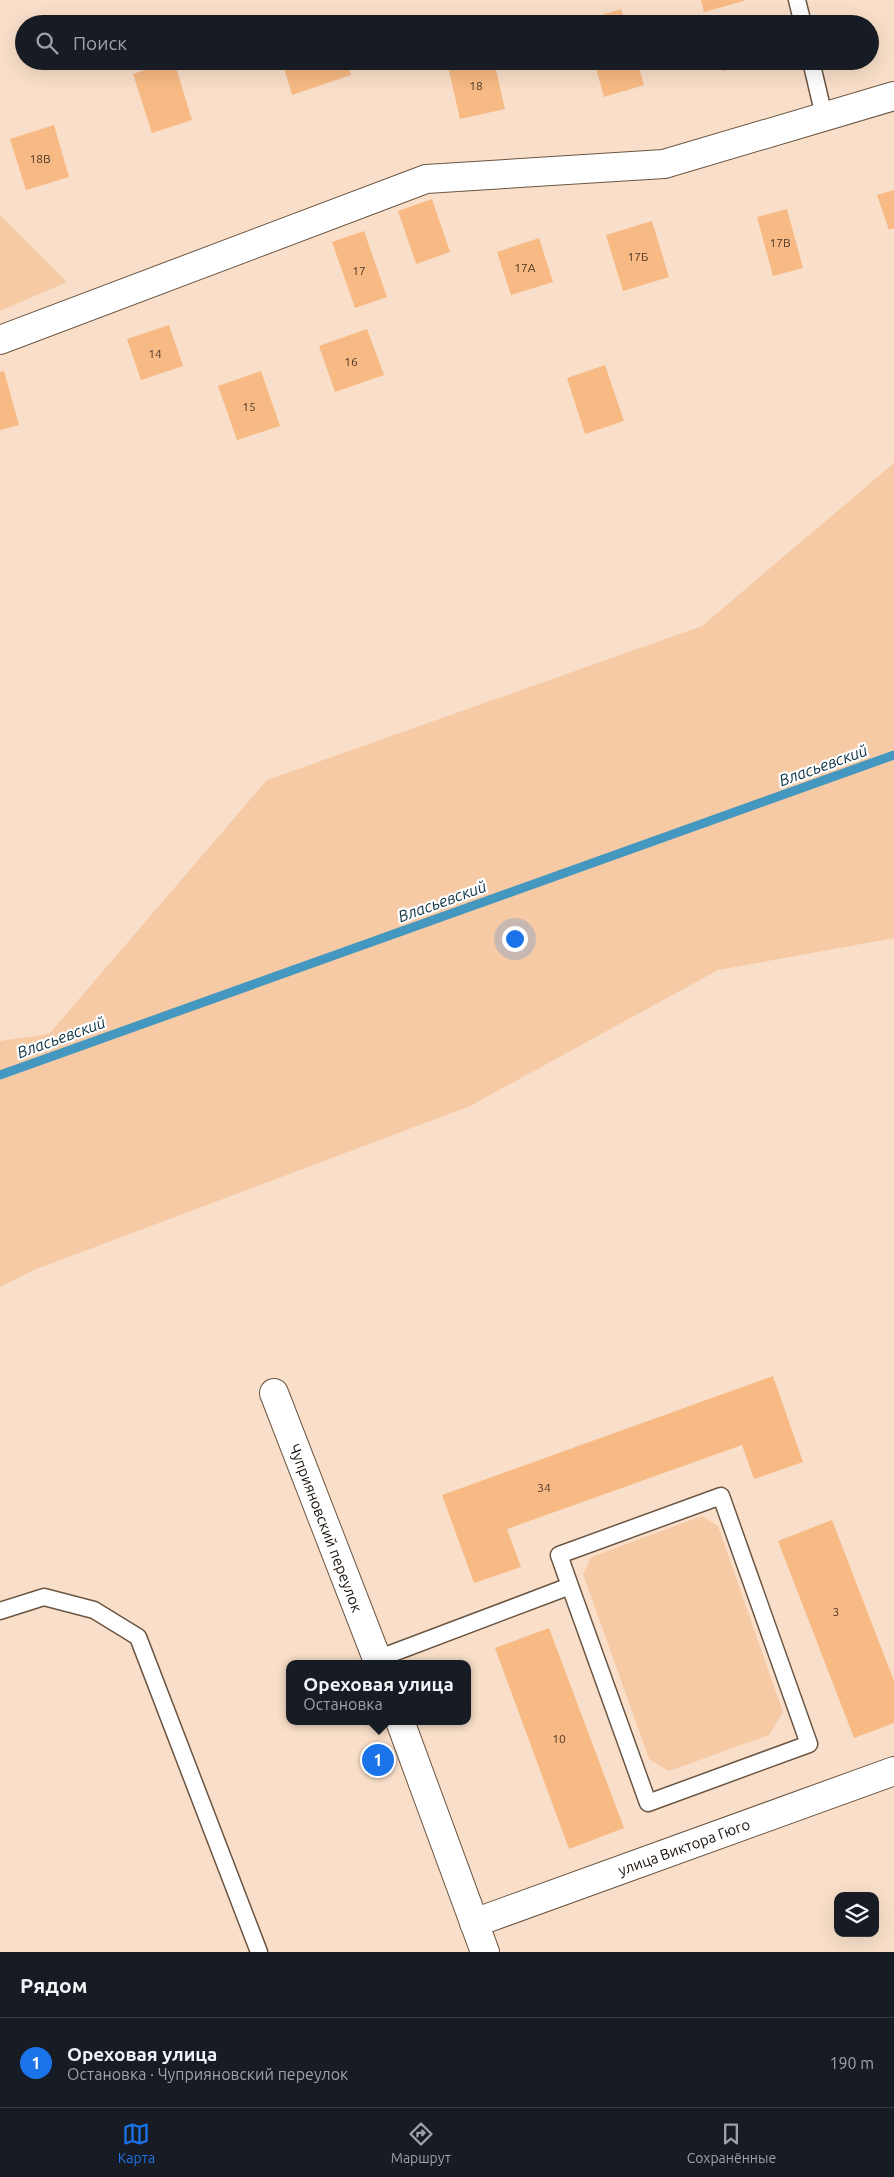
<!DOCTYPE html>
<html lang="ru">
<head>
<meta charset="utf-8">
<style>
	:root { --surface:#171b24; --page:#20242c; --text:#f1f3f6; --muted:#9ea1a6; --line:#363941; --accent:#1a73e8 }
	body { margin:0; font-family:Ubuntu,sans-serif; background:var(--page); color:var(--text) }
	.controls { position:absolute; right:15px; bottom:15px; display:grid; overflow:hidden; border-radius:10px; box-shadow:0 5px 20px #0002 }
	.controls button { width:45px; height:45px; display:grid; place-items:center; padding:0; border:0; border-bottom:1px solid var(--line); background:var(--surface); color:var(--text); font:25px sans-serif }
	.you { position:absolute; left:514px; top:938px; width:18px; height:18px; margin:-12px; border:4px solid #fff; border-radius:50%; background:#1a73e8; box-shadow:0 0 0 8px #1a73e833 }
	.badge { display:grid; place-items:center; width:32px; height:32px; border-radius:50%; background:var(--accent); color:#fff; font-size:16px; font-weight:700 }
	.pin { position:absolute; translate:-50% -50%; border:2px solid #fff; box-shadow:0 1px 5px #0006 }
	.popup { position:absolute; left:286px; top:1660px; width:185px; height:65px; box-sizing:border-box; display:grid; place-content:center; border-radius:10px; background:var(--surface); filter:drop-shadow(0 1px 4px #0005); font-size:16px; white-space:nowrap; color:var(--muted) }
	.popup b { font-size:19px; color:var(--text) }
	.popup::after { content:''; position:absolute; left:50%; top:100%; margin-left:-10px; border:10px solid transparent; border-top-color:var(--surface) }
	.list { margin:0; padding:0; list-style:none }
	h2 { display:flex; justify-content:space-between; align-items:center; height:65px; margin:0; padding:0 20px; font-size:21px }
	h2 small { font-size:16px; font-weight:400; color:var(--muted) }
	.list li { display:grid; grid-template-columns:32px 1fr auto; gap:15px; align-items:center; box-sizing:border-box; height:90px; padding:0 20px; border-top:1px solid var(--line) }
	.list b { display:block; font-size:19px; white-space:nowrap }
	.list p { margin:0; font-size:16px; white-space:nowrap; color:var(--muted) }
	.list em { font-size:16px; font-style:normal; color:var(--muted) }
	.icon { flex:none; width:28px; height:28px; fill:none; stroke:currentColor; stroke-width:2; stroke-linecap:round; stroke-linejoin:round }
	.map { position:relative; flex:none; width:894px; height:1952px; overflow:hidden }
	.search { position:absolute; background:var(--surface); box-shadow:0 5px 20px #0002; left:15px; right:15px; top:15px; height:55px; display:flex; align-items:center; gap:12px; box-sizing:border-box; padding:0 18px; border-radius:28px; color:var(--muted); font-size:19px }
	.sheet { height:155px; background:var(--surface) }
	nav { display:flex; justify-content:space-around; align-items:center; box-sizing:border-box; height:70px; border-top:1px solid var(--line); background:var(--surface); font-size:14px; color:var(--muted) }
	nav a { display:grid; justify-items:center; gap:2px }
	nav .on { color:var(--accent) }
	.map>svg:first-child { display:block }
</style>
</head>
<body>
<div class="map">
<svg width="894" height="1952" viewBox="0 0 894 1952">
	<rect width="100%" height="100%" fill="#f9dfc9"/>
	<g fill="#f5caa5">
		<path d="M0 215 67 282 0 311Z"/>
		<path d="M894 463V938L718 970 470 1106 34 1270 0 1287V1041L49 1034 267 780 702 626Z"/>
		<path d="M702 1516 718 1526 783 1712 769 1735 669 1771 649 1759 583 1574 591 1557Z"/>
	</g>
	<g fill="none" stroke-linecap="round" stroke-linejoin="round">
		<path stroke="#4498bf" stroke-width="9" d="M0 1075 894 755"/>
	</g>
	<g fill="#f7ba84">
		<path d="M701 0H744V1L704 12Z"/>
		<path d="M621 9 626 24H583L582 21Z"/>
		<path d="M333 18 335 24H317V23Z"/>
		<path d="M751 20 752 24H737V23Z"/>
		<path d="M172 61H174L192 120 152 133 133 74Z"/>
		<path d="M282 61H347L351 75 292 95Z"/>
		<path d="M494 61 505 109 460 119 447 62Z"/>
		<path d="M594 61H637L644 85 604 97Z"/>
		<path d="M719 61H760V62L722 71Z"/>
		<path d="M54 125 69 177 26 190 10 139Z"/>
		<path d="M894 190V228L889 230 877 195Z"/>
		<path d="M432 199 450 252 416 264 398 211Z"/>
		<path d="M787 209 803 268 773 276 757 217Z"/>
		<path d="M652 221 669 277 623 291 606 235Z"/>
		<path d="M364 231 387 297 355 308 332 242Z"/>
		<path d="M539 238 553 282 511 295 497 252Z"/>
		<path d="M169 325 183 366 141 380 127 339Z"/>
		<path d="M367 329 384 375 335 392 319 346Z"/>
		<path d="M605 365 624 421 585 434 567 378Z"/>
		<path d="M4 371 19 425 0 430V372Z"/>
		<path d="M261 371 280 426 237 440 218 386Z"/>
		<path d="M773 1376 803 1462 754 1479 742 1445 507 1529 521 1567 474 1583 442 1495Z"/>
		<path d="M832 1520 894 1681V1723L854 1738 778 1541Z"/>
		<path d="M549 1628 624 1828 569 1849 495 1648Z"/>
	</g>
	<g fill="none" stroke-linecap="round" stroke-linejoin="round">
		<g stroke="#6b5643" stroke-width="19">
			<g id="service">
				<path d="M797 0 803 24"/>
				<path d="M811 61 824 116"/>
				<path d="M0 1611 44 1597 94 1610 138 1637 259 1952"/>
				<path d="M377 1659 570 1586 648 1803 809 1744 721 1496 559 1555 570 1586"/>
			</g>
		</g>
		<g stroke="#6b5643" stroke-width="30">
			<g id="minor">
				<path d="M0 340 426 179 664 164 894 96"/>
				<path d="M274 1393 379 1664"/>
				<path d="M400 1721 485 1952"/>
				<path d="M474 1923 894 1771"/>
			</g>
		</g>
		<use href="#service" stroke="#fff" stroke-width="16"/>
		<use href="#minor" stroke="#fff" stroke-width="28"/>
	</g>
	<g text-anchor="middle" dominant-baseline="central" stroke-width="4.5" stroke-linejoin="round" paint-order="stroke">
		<g font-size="12" fill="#4e3826">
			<text x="476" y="85">18</text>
			<text x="40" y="158">18В</text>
			<text x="780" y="242">17В</text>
			<text x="638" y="256">17Б</text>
			<text x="525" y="267">17А</text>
			<text x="359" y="270">17</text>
			<text x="155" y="353">14</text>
			<text x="351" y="361">16</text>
			<text x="249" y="406">15</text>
			<text x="544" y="1487">34</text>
			<text x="836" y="1611">3</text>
			<text x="559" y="1738">10</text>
		</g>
		<g font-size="15" fill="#150d06" stroke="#fff">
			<text transform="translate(326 1528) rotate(69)">Чуприяновский переулок</text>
			<text transform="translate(684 1847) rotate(-20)">улица Виктора Гюго</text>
		</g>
		<g font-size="16" font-style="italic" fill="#0f3445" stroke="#fff">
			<text transform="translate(823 765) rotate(-20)">Власьевский</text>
			<text transform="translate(442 901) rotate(-20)">Власьевский</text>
			<text transform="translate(61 1037) rotate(-20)">Власьевский</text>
		</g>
	</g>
</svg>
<div class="controls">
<button><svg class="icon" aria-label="layers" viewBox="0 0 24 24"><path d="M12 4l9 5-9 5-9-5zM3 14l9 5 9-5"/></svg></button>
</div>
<div class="you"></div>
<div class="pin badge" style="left:378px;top:1760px">1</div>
<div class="popup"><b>Ореховая улица</b>Остановка</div>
<div class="search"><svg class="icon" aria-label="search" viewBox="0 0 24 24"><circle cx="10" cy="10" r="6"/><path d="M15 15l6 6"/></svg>Поиск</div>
</div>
<section class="sheet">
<h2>Рядом<small></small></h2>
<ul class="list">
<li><span class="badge">1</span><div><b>Ореховая улица</b><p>Остановка · Чуприяновский переулок</p></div><em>190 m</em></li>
</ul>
</section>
<nav>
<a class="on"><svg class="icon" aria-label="map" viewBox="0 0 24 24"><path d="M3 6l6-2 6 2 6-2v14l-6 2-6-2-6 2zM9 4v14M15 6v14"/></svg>Карта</a>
<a><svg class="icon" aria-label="directions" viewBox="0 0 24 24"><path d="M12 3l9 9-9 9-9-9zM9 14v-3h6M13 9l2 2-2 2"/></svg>Маршрут</a>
<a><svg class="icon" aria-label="saved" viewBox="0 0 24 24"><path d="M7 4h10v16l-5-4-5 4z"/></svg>Сохранённые</a>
</nav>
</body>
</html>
